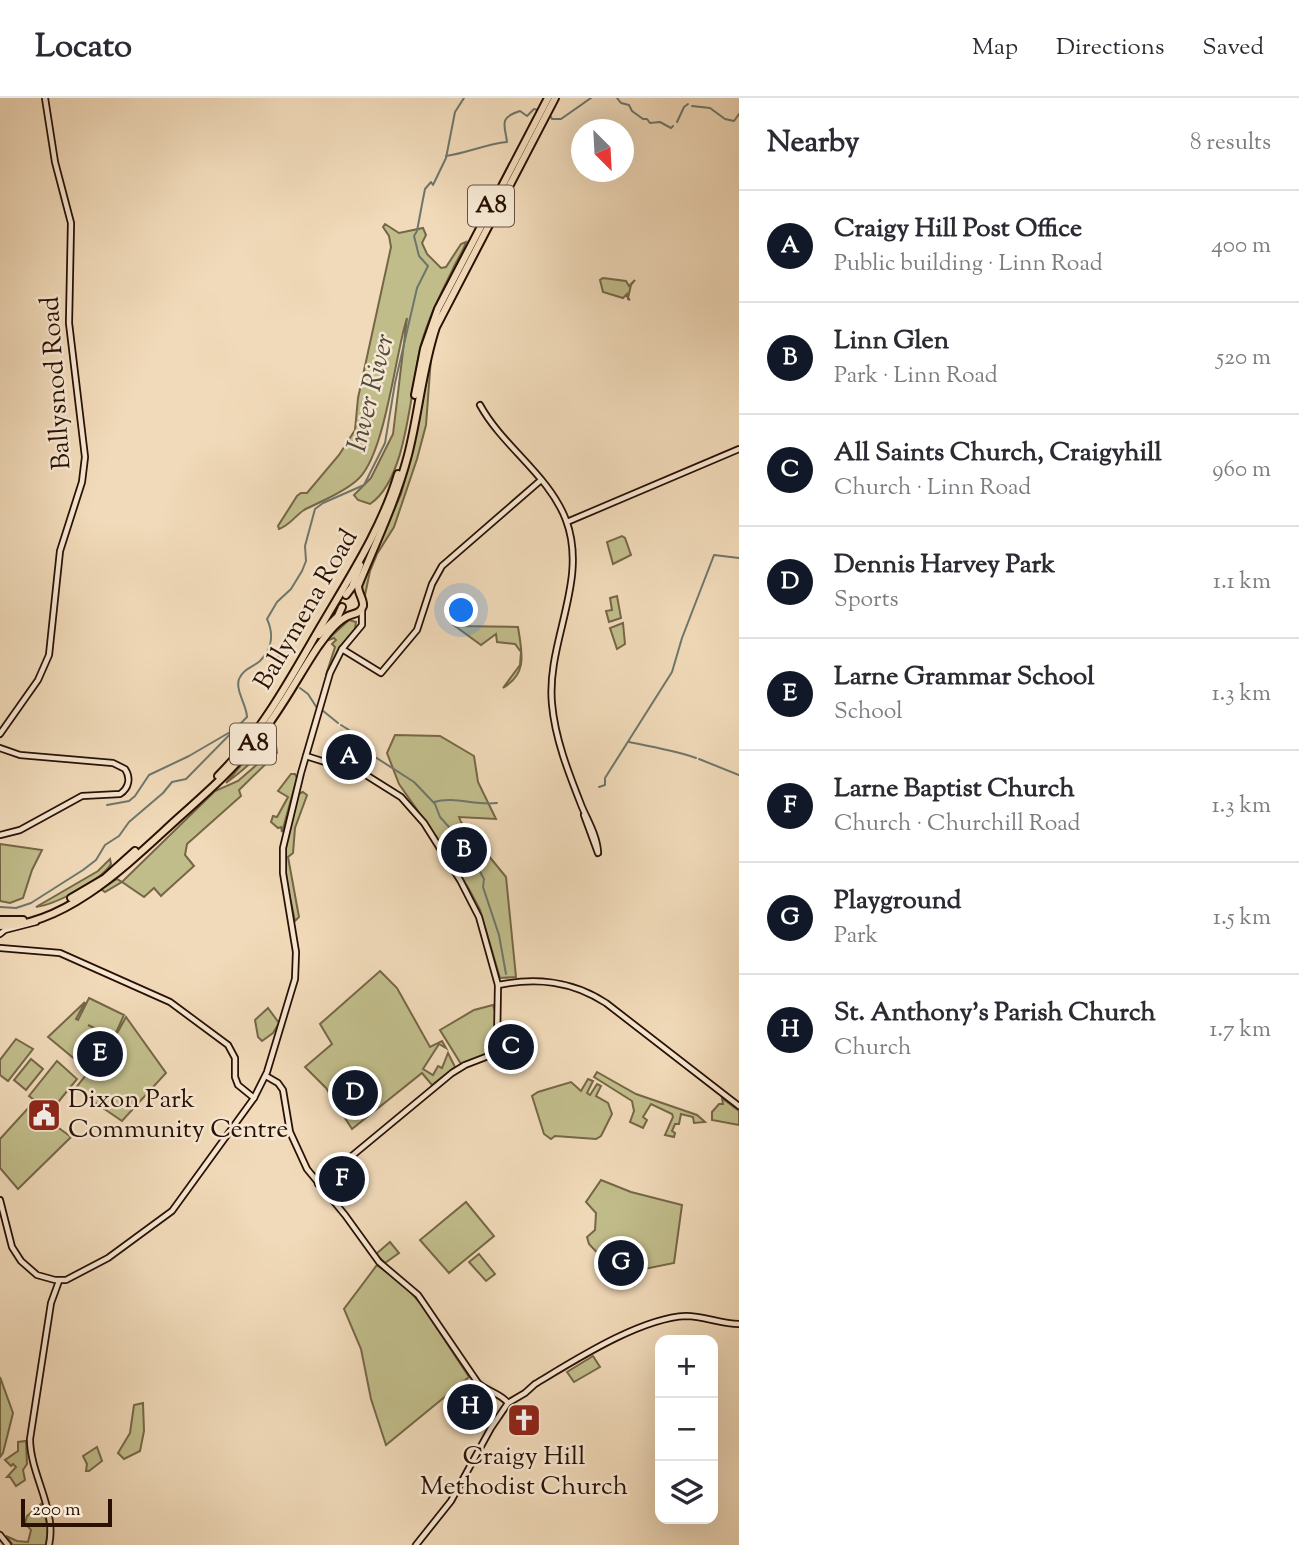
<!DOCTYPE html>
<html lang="en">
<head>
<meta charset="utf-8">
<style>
	:root { --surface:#fff; --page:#f2f2f3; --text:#2b2b33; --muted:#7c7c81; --line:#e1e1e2; --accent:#111827 }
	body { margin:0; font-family:"Sorts Mill Goudy",serif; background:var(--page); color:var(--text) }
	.controls { position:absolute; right:21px; bottom:21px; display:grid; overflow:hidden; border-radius:14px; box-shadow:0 7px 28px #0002 }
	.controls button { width:63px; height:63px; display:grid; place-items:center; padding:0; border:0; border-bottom:2px solid var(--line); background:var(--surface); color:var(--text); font:35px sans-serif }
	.compass { position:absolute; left:571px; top:21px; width:63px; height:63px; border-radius:50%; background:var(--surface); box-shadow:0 7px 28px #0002; rotate:156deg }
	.scale { position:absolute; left:21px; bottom:18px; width:91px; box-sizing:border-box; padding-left:7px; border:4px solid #291003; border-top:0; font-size:19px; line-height:24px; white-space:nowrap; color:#291003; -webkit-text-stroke:5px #f6e7d2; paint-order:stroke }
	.you { position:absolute; left:462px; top:513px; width:24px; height:24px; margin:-18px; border:5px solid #fff; border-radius:50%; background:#1a73e8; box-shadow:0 0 0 10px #1a73e833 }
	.badge { display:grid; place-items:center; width:46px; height:46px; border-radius:50%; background:var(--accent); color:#fff; font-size:23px; font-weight:700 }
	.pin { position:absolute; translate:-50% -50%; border:4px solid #fff; box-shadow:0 2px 7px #0006 }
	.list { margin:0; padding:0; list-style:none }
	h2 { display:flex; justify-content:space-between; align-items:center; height:91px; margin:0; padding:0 28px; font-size:30px }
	h2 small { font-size:23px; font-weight:400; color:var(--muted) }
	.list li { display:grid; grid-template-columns:46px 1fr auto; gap:21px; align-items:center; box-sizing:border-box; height:112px; padding:0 28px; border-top:2px solid var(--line) }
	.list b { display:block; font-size:26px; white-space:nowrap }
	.list p { margin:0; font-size:23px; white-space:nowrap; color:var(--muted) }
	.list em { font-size:23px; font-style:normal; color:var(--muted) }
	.icon { flex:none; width:38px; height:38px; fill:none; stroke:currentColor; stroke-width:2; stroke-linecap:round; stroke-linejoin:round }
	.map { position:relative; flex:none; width:739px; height:1447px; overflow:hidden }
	header { display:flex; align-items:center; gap:42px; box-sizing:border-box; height:98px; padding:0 35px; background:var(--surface); border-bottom:2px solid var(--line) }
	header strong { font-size:33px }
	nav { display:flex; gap:38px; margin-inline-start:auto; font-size:24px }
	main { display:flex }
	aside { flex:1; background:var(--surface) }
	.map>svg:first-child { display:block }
</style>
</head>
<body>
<header>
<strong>Locato</strong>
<nav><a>Map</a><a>Directions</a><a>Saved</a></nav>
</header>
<main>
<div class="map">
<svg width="739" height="1447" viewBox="0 0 739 1447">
	<rect width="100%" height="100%" fill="#f1dab9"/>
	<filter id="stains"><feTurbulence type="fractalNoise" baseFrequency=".00286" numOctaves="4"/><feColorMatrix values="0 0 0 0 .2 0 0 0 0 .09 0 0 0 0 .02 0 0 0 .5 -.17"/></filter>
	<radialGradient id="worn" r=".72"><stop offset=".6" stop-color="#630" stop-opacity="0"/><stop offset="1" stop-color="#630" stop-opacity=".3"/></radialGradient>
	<g fill="#c1bd8b" stroke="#756647" stroke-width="2">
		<path d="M385 126 399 135 423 130 426 137 422 145 427 156 441 170 446 169 461 146 466 144C463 154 456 163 452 173 440 197 428 221 421 247 410 290 408 381 370 406L358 402 354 397 371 380 393 336 407 220C395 256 385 361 356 383 341 396 321 403 304 412 295 418 290 427 279 431L278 428 297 398 301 395H307L339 357 355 332 358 300 391 149 389 138 383 129Z"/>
		<path d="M603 180 626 183 629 188 635 182 631 187 628 200 630 202 628 201 627 196 623 200 603 194 600 182Z"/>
		<path d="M431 260 426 327 417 361 394 429 377 456 370 473 365 497 362 492V486L401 396 410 364Z"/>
		<path d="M622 438 625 440 631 457 613 466 607 444Z"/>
		<path d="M617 498 621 520 609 524 606 513 612 512 610 500Z"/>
		<path d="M349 522 356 524 355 531 339 550 326 577 335 549 332 546 336 542 334 540 326 543Z"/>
		<path d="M623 525 625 546 617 551 610 530Z"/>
		<path d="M455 528 518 529C522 555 528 575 503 590L520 567 521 554 515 546 497 544 496 536 481 547Z"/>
		<path d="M395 637 440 638 474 658 478 684 496 721 459 719 461 724 506 779 516 879 500 880 480 812 469 791 439 743 399 686 387 655Z"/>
		<path d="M265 639C260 661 243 672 226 685Z"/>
		<path d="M275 640 277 655 239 692 241 698 187 746 185 757 194 768 163 796 161 798 154 790 144 799 122 784 105 794 101 791 117 781 122 784 215 693 238 683 261 663 271 641Z"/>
		<path d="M291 676H295L297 680 282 734 281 729 278 730 271 724 273 718 277 719 288 699 278 693Z"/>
		<path d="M303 694 307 697 306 700 295 730 293 755 288 759 299 819 295 823 285 777 284 753 298 696Z"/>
		<path d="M0 746 42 752 32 772 23 800 10 805 0 803Z"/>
		<path d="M110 761 111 766C100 783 57 806 36 809L98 773Z"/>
		<path d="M380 873 397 890 430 949 442 943 446 950 439 946 423 971 433 977 438 968 442 970 448 955 455 969 432 987 422 975 352 1031 326 990 305 969 332 946 320 926Z"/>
		<path d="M89 900 124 917 114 939 88 927 114 941 126 919 166 975 122 1023 75 991 89 973 48 939 85 904 76 921 78 922Z"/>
		<path d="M493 907C498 918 499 949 488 956 481 961 469 963 461 966L440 932 474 912Z"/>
		<path d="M268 910 279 925 273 935 262 943 258 939 255 922Z"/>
		<path d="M16 941 33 951 8 983 0 977V962Z"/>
		<path d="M31 961 43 971 26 992 14 982Z"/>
		<path d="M57 963 77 981 50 1014 29 998Z"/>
		<path d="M597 974 636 996 697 1017 705 1024 694 1025 693 1019 681 1016 679 1026H675L672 1033 675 1035 674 1039 665 1037 673 1019 672 1016 651 1006 643 1019 647 1022 643 1030 630 1024 634 1013 632 1003 594 979Z"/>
		<path d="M588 981 593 983 587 995 590 997 597 986 601 988 596 998 608 1005 612 1016 601 1038 596 1041 555 1038 551 1041 544 1036 532 998 538 994 571 984 581 993Z"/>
		<path d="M722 1000 739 1013V1027L712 1022V1014L719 1006H723Z"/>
		<path d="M31 1007 50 1019 48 1022 71 1039 18 1091 0 1070V1041Z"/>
		<path d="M601 1082 631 1094 682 1107 674 1165 610 1178 604 1162 589 1146 587 1139 595 1132 596 1115 586 1104Z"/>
		<path d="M466 1104 494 1138 449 1175 420 1142Z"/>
		<path d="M390 1144 399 1155 385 1165 376 1156Z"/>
		<path d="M479 1156 495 1176 486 1183 469 1164Z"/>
		<path d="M377 1167 405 1188 421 1206 469 1279 386 1347 371 1301 361 1251 344 1211Z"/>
		<path d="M593 1258 600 1269 574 1284 567 1274Z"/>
		<path d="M0 1279 13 1315 3 1355 0 1359Z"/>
		<path d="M143 1305 144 1333 140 1353 124 1361 118 1355 130 1335 134 1307Z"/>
		<path d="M26 1343 27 1366 23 1372 25 1382 16 1388 10 1379H7L16 1369 13 1366 11 1368 5 1362 18 1353V1344Z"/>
		<path d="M97 1349 102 1363 89 1373H86L87 1366 83 1358Z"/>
		<path d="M41 1406 48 1428 46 1447H13L6 1438 17 1443 28 1444 31 1432 25 1425 27 1418Z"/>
	</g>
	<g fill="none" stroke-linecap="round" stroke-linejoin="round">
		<g stroke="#6d766c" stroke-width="2">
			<path d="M617 0 621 5 629 7 632 13 643 21H647L650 25 660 24 671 30 673 28"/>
			<path d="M692 8 710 10 725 21 734 23 739 16"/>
			<path d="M551 19 552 21H561L591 0"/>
			<path d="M677 24 684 9 688 6"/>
			<path d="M446 58C467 55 486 46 507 44 505 27 498 20 520 13L527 18 534 11 538 12"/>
			<path d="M269 550 276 554 283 568"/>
			<path d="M300 590 308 596 317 610"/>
			<path d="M322 612 338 625"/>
			<path d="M341 627 349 632 357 643 365 648 372 657 414 684 435 706 440 719 473 756 472 759 484 781 483 789 499 837 506 876"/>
			<path d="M629 644C652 649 674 652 696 660"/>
			<path d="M699 661 739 677"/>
			<path d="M599 689 605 687V680L672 574 682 540 714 457 739 460"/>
			<path d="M434 704C455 698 475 708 497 705"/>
			<path d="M107 707 129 703 135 698 149 677 189 658 237 630"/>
			<path d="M0 809 16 810 31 805 83 772 96 762 105 747 119 738 129 724 163 695 172 684 186 681 247 619C247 608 235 592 239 581 243 571 253 569 260 563 272 551 274 536 267 521L277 504 291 491 302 473 306 463 305 448 315 411 323 405 364 387 385 345 395 285 417 190 428 168 419 158 414 138 417 133 423 101 425 91 431 84 433 87 446 60 455 14 464 0"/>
		</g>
		<g stroke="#291003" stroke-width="8">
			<g id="secondary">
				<path d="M480 307C503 349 549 377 566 422 589 483 546 544 552 606 555 641 569 676 582 709 588 723 597 738 598 754"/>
				<path d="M567 424 739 351"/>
				<path d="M342 551 381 575 417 532 432 486 442 468 541 382"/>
				<path d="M0 636 38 582 49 557 60 453 82 384 85 359 69 225 71 125 55 64 45 0"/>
				<path d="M0 650 20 657 113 665 125 671C131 680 129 690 120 696L82 698 20 732 0 737"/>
				<path d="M306 658 366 677 401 699 424 725 460 782 479 819 498 887 497 943 491 957 465 967 452 975 318 1086"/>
				<path d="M584 717 598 755"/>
				<path d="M0 836 5 832 36 824"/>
				<path d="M0 850 60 855 170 904 228 947 235 960V979L238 987 254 1000"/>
				<path d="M498 887C537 879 572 883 606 905L739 1008"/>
				<path d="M266 978 278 985 283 992 290 1034 307 1071 345 1117 379 1164 418 1197 478 1285C488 1294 500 1295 508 1305"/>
				<path d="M0 1102 12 1149 21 1163 37 1177 55 1182H66L108 1160 172 1113 254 1000 267 974 295 881 296 854 283 775V750L301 675 330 575 342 551 362 527V510"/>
				<path d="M0 1437 8 1447"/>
				<path d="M49 1447C57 1412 30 1376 30 1341L51 1205 59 1183"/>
				<path d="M416 1447 451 1403 491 1330 508 1305 525 1295 535 1286C575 1262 640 1220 686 1218 704 1218 721 1226 739 1226"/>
			</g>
		</g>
		<g stroke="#291003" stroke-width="10">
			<g id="highway">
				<path d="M415 297 424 251 438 211 548 0"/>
				<path d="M346 497 352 489 360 467"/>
				<path d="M319 537 338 518 342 509"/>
				<path d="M218 678C262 634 290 581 321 528 349 480 382 430 398 376"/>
				<path d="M71 800 105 780 135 753"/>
				<path d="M0 822H23"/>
				<path d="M0 828C66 828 130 764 175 723 204 697 234 671 258 640 281 612 297 580 317 550 325 539 334 526 346 519 352 515 360 517 363 508 364 502 358 495 358 488 376 444 396 403 408 357 419 314 422 271 436 229L555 0"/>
			</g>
		</g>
		<use href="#secondary" stroke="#f6e7d2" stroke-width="4.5"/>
		<use href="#highway" stroke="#f1dab9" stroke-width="6"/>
	</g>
	<defs>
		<g id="civic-square" transform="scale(1.75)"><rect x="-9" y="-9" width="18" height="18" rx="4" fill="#8f2418" stroke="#f6e7d2"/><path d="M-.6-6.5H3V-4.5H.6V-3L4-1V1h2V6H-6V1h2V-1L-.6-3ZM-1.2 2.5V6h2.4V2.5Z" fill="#fff"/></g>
		<g id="church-square" transform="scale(1.75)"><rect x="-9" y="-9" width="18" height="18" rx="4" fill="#8f2418" stroke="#f6e7d2"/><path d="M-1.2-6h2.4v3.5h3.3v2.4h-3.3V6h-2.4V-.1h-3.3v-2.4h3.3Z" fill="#fff"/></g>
	</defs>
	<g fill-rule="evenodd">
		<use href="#civic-square" x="44" y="1017"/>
		<use href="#church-square" x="524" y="1322"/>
	</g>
	<g text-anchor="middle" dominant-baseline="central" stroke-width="5" stroke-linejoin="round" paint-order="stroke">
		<g fill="#f6e7d2" stroke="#665041" stroke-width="2">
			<rect x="468" y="87.5" width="46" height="41" rx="5"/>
			<rect x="230" y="625.5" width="46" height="41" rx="5"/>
		</g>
		<g font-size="24" font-weight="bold" fill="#291003">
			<text x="491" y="108">A8</text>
			<text x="253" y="646">A8</text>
		</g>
		<g font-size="26" fill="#291003" stroke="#f6e7d2">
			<text transform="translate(57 285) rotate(-94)">Ballysnod Road</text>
			<text transform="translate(307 512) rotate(-60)">Ballymena Road</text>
		</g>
		<g font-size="26" fill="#291003" stroke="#f6e7d2" text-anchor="start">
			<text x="68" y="1002">Dixon Park<tspan x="68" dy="30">Community Centre</tspan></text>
			<text x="524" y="1359" text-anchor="middle">Craigy Hill<tspan x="524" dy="30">Methodist Church</tspan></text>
		</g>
		<g font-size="28" font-style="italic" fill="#514c40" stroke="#f6e7d2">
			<text transform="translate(372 295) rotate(-76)">Inver River</text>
		</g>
	</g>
	<rect width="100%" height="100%" filter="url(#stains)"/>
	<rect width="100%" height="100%" fill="url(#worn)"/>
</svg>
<div class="controls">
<button>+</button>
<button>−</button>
<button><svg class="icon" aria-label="layers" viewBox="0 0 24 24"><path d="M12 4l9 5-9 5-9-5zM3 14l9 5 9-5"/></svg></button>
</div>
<svg class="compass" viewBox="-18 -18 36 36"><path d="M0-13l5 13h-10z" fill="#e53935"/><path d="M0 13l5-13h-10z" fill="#7c7c81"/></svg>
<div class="scale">200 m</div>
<div class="you"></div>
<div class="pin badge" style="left:349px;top:659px">A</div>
<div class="pin badge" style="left:464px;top:752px">B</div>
<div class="pin badge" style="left:511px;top:949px">C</div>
<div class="pin badge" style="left:355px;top:995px">D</div>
<div class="pin badge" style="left:100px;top:956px">E</div>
<div class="pin badge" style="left:342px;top:1081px">F</div>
<div class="pin badge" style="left:621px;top:1165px">G</div>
<div class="pin badge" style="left:470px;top:1309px">H</div>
</div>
<aside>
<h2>Nearby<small>8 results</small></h2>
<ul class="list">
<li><span class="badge">A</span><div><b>Craigy Hill Post Office</b><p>Public building · Linn Road</p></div><em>400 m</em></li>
<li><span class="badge">B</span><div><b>Linn Glen</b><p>Park · Linn Road</p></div><em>520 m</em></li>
<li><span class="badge">C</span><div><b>All Saints Church, Craigyhill</b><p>Church · Linn Road</p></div><em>960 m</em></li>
<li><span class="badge">D</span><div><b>Dennis Harvey Park</b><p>Sports</p></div><em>1.1 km</em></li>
<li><span class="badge">E</span><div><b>Larne Grammar School</b><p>School</p></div><em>1.3 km</em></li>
<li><span class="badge">F</span><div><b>Larne Baptist Church</b><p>Church · Churchill Road</p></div><em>1.3 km</em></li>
<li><span class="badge">G</span><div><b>Playground</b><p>Park</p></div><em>1.5 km</em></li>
<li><span class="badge">H</span><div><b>St. Anthony's Parish Church</b><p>Church</p></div><em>1.7 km</em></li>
</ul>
</aside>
</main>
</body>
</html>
